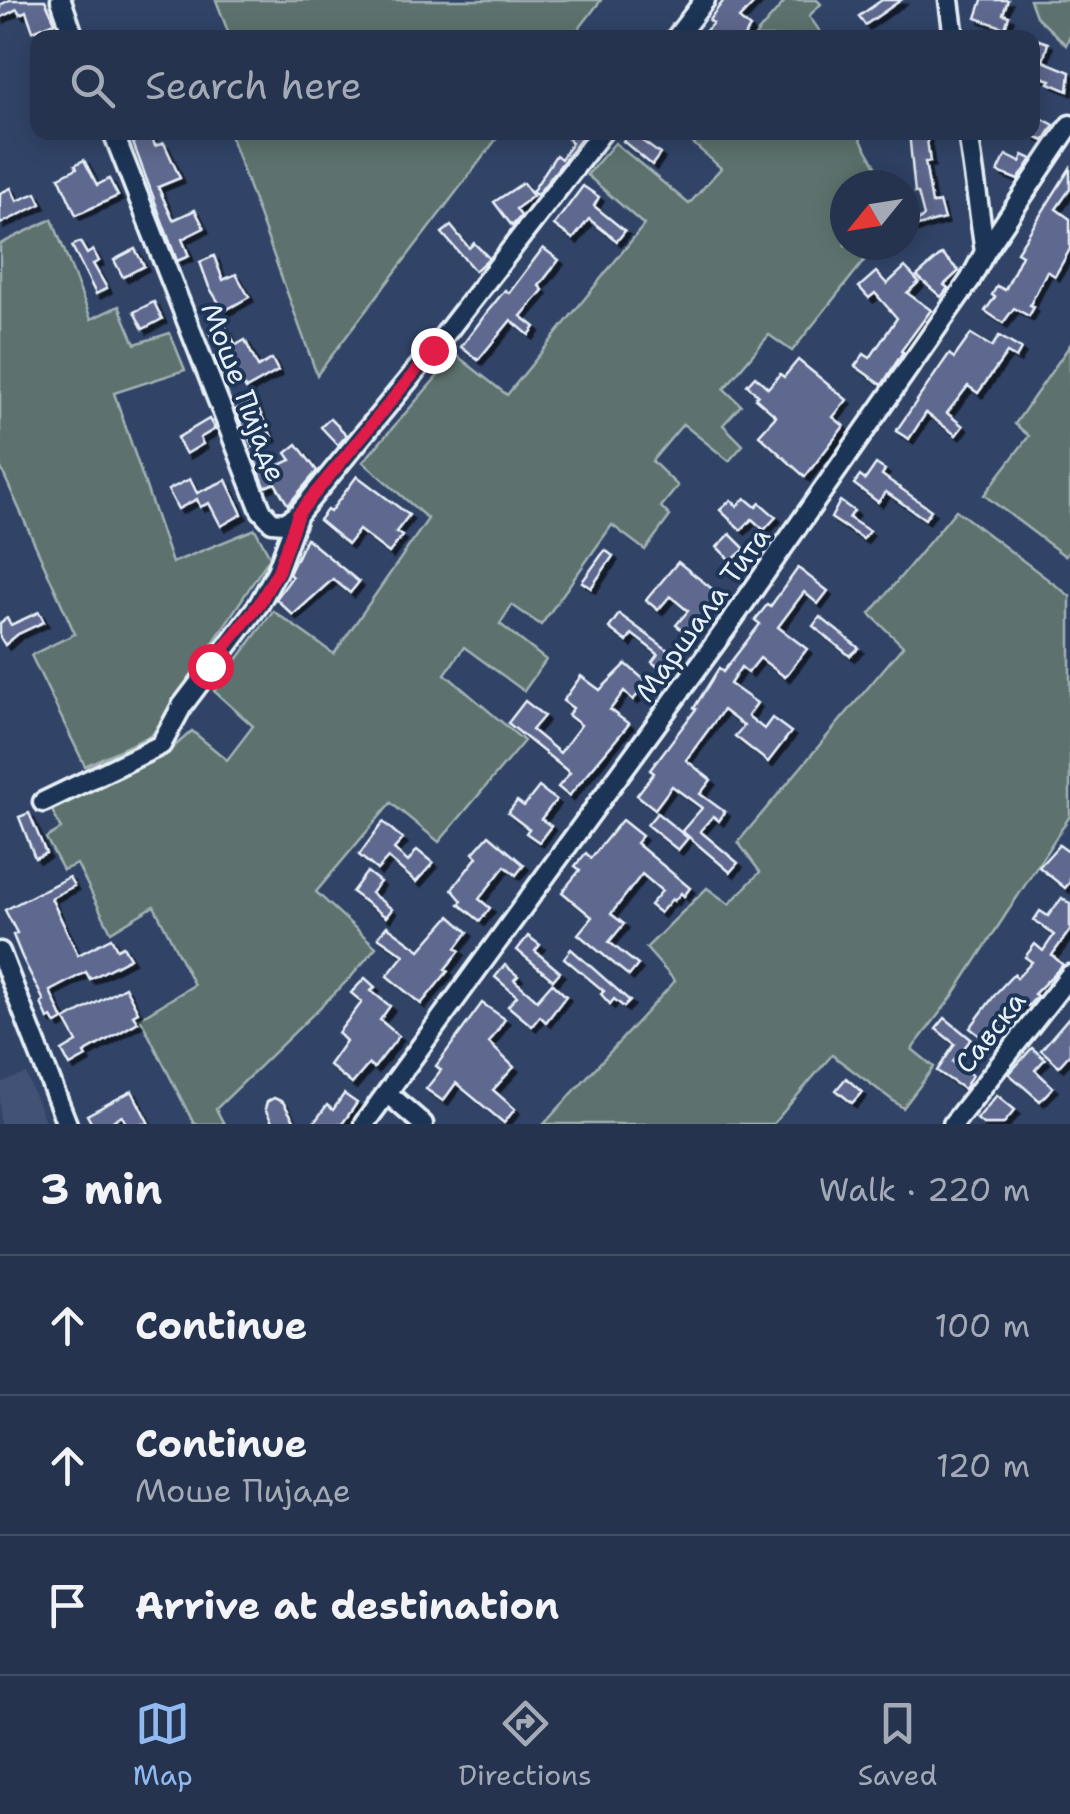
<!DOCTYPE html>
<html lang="en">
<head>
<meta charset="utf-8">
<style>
	:root { --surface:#25334e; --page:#313f58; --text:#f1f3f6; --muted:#a3aab6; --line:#424e66; --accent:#90b9f0 }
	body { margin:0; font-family:"Shantell Sans",sans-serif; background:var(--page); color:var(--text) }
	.compass { position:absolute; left:830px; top:170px; width:90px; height:90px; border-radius:50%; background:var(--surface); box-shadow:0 5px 25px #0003; rotate:240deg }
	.stop { position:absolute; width:30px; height:30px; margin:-22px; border:8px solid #e11d48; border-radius:50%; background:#fff }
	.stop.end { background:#e11d48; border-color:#fff; box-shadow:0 2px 10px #0008 }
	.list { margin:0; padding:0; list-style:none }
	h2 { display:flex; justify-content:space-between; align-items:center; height:130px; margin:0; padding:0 40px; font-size:42px }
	h2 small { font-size:32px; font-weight:400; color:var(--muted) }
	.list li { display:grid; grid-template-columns:65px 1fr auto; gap:30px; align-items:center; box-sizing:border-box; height:140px; padding:0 40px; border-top:2px solid var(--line) }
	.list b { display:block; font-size:38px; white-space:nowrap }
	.list p { margin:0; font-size:32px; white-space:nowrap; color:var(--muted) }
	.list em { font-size:32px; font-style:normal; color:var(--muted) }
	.icon { flex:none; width:55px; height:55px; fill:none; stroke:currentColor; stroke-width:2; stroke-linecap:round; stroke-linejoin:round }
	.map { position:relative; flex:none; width:1070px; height:1124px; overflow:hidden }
	.search { position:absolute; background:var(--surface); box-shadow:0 5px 25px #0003; left:30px; right:30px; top:30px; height:110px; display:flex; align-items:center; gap:25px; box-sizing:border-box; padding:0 35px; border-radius:20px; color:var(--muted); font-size:38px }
	.sheet { height:550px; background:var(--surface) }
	nav { display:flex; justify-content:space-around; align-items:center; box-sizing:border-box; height:140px; border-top:2px solid var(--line); background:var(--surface); font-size:28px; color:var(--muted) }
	nav a { display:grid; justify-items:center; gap:5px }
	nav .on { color:var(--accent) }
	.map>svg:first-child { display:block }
</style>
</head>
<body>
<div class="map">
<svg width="1070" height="1124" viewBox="0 0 1070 1124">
	<defs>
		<filter id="shadow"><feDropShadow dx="4.5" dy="4.5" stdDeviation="0" flood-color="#0009"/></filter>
	</defs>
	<rect width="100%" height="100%" fill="#314468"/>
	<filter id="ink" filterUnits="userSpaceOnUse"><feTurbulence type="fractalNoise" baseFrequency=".01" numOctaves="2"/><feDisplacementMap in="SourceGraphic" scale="20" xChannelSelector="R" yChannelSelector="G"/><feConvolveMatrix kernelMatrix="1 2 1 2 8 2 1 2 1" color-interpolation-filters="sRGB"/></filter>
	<g filter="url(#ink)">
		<path fill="#425176" d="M26 1074 46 1124H0V1083Z"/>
		<g fill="#5d726e" stroke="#a2b2b3" stroke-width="2.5">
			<path d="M216 0H601L572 38 230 37Z"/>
			<path d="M786 0H817L821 4 809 16 824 37H754Z"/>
			<path d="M1030 0H1070V35L1066 45 1036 16Z"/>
			<path d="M229 132H501V133L317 375Z"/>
			<path d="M694 133H857L877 168 858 182 860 185H845V245H864L871 252 792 351 769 335 724 389 741 405 723 425 743 445 729 461 683 424 652 461 678 486 661 507 670 516 645 550 612 525 541 625 512 605 500 624 546 660 524 691 464 647 445 674 524 741 439 842 391 803 316 892 376 947 351 977 216 1109 224 1124H194L140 1018 194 985 154 906 111 932 77 864 63 870 46 838 61 829 51 808 167 753 192 731 227 760 253 726 214 691 273 611 334 654 428 519 363 462 456 355 507 395 644 225 587 175 615 143 689 204 721 168 688 139Z"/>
			<path d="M52 219 91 319 119 306 135 344 170 333 185 370 114 393 172 563 255 529 270 557 152 735 85 766 31 655 75 634 0 466V244Z"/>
			<path d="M1070 345V550L1065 556 984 495 1029 436 1015 424Z"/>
			<path d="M956 510 1070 596V816L952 997 912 1049 934 1067 903 1108 832 1055 773 1124H544L675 981 646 948 707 888 729 904 760 872 738 842 903 646 870 614Z"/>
		</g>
		<g fill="#5f678e" stroke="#e8f1f8" stroke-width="2.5" filter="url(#shadow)">
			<path d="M10 0H45L55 22 33 31 26 11 20 14 17 9 0 18V5Z"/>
			<path d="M724 0H757L739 19 750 28 743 38H699L713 23 709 20Z"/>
			<path d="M882 0H901L865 25 859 16Z"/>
			<path d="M982 0H1008L1003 14 1009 16 1005 28 976 18Z"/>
			<path d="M1039 40 1048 43 1043 61 1070 72 1068 91 1049 83 1051 80 1032 74Z"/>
			<path d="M1032 113 1054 125 1044 141 1032 136Z"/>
			<path d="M129 132H150L155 146 164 143 180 178 158 187 173 220 195 210 204 228 182 239 189 256 177 261Z"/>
			<path d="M574 132 582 138 537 195 532 192 556 155 561 159 572 143 568 139Z"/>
			<path d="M630 132 660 154 652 165 623 141Z"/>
			<path d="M909 132H926L930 162H925L932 204 939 202 944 219 910 228 924 216 918 193H915Z"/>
			<path d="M1006 155 1020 162 1023 155 1032 159 1018 180 998 172Z"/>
			<path d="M84 160 97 185 109 179 118 196 76 215 59 177 77 168 75 165Z"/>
			<path d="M1070 168V189L1056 209 1070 219V249L1055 276 1047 271 1030 305 1034 307 1029 316 1014 308 1003 323 985 311 995 297 992 295 997 286 1005 290 1022 255 1017 252Z"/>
			<path d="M523 183 533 196 516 209 521 216 512 226 494 202Z"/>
			<path d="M583 186 599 197 594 206 625 231 617 241 589 219 573 239 554 225Z"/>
			<path d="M11 188 17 201 36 193 41 204 0 224V193Z"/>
			<path d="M451 226 469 248 474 243 489 258 475 271 442 233Z"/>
			<path d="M80 242 87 254 93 250 99 261 93 264 107 288 96 294 72 246Z"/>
			<path d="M543 248 559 260 539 286 543 290 521 316 535 327 529 335 511 320 478 360 461 347 488 311 505 290 509 293Z"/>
			<path d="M135 249 144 266 123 277 114 260Z"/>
			<path d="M942 254 959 271 944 285 948 288 941 297 917 276Z"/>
			<path d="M214 256 223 280 236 274 249 297 224 311 209 287 200 262Z"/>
			<path d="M905 267 919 282 907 293 931 310 901 351 903 352 882 385 855 366 864 354 870 358 897 318 875 293 869 298 859 287 876 272 887 284Z"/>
			<path d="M154 302 162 319 143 329 134 312Z"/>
			<path d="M223 323 236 345 245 340 258 367 272 359 278 371 246 389 234 368 223 374 214 357 221 353 209 332Z"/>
			<path d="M971 334 992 347 999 336 1021 349 1016 358 1007 353 978 393 968 386 947 413 963 426 956 435 926 413 909 439 896 431 949 354 954 358Z"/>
			<path d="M798 360 847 400 833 417 844 426 805 477 759 435 776 416 755 398 758 395 747 385 755 376 768 388 780 374 784 377Z"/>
			<path d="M254 400 272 437 253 447 235 410Z"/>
			<path d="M330 418 347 435 338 445 321 427Z"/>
			<path d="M209 419 215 429 200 438 203 444 186 454 177 438Z"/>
			<path d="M297 444 317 471 288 505 275 483 265 487 254 458 261 455 269 470 291 460 286 453Z"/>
			<path d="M876 464 885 470 882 475 931 510 925 519 886 492 878 502 854 484 860 476 865 480Z"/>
			<path d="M357 476 409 515 396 532 402 536 389 553 359 530 348 544 319 520 327 510 330 512Z"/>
			<path d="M190 479 197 493 226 480 242 514 221 526 209 503 200 507 197 499 178 509 168 490Z"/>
			<path d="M745 498 756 507 760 503 776 517 764 530 752 519 741 530 720 510 731 500 737 506Z"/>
			<path d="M840 501 854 511 849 518 869 531 863 539 831 518Z"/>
			<path d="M730 534 745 549 731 561 717 547Z"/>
			<path d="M306 538 359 582 350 593 333 579 293 615 276 599 292 577 289 574Z"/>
			<path d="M605 550 613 556 591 588 582 582Z"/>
			<path d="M678 562 720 595 690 636 676 625 688 611 670 596 658 610 646 600Z"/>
			<path d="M798 568 828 591 818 604 804 592 778 627 807 649 785 677 760 658 748 673 741 667 730 684 757 703 748 716 764 729 772 718 791 732 768 762 735 736 744 726 723 710 686 760 711 780 700 794 725 812 719 821 713 816 700 831 738 863 730 872 682 831 702 808 672 786 655 809 637 795 654 773 650 770 696 709 694 708 719 668 723 672 760 624 755 620 767 605 770 607Z"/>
			<path d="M39 612 44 622 18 634 5 645 0 637V623L7 618 11 625Z"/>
			<path d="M619 614 676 656 664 672 652 662 658 654 632 634 627 642 609 628Z"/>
			<path d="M820 617 859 648 850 656 813 626Z"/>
			<path d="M626 664 648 683 633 700 624 691 610 710 629 724 569 796 558 787 570 773 508 723 525 701 544 716 532 730 560 753 581 725 568 715 573 708 563 701 581 676 600 690Z"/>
			<path d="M539 787 556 800 541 819 551 826 539 842 526 833 529 829 508 813 517 801 524 806Z"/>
			<path d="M29 813 46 853 35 858 19 817Z"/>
			<path d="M657 813 688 838 678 850 647 825Z"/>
			<path d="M622 820 642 836 636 843 690 888 684 896 681 893 674 901 672 899 660 913 650 905 662 891 642 874 611 914 624 924 609 942 638 965 629 976 578 934 592 917 562 892 580 870 575 866 586 853 591 858Z"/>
			<path d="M383 822 403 839 394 849 408 862 417 850 433 863 416 882 388 858 377 870 359 855Z"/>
			<path d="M489 835 524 865 516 875 505 866 479 899 490 908 480 921 459 904 462 901 452 889 477 857 473 853Z"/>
			<path d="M1059 845 1070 853V882L1065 888 1039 867Z"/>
			<path d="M367 872 380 882 371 893 392 909 386 917 352 892Z"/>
			<path d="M69 877 74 886 51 898 78 955 111 938 117 949 123 946 130 958 90 979 86 972 50 991 63 1020 56 1024 52 1017 48 1019 41 1003 44 1001 22 957 13 935 17 933 5 910Z"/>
			<path d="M1062 898 1070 904V930L1052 955 1063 965 1034 994 1037 996 1028 1006 1023 1001 989 1043 970 1028 997 992 1014 974 1017 978 1032 962 1025 957 1035 944 1043 951 1054 935 1034 920 1040 911 1048 916Z"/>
			<path d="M450 916 468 932 456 948 460 951 445 969 448 971 421 1004 387 976 404 955 378 937 387 926 420 950Z"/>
			<path d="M528 936 540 945 535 951 560 972 553 980 517 950Z"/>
			<path d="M571 949 630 1001 624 1007 614 999 610 1004 601 994 604 991 564 958Z"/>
			<path d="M505 965 518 976 514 980 537 1000 552 983 566 996 546 1022 540 1016 532 1026 508 1006 517 996 495 977Z"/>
			<path d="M365 978 375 987 371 991 390 1006 380 1020 399 1036 374 1068 369 1064 352 1084 329 1065 346 1041 338 1033 362 1002 351 993Z"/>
			<path d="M125 987 138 1012 133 1015 138 1022 84 1053 86 1057 70 1066 62 1051 77 1042 65 1020Z"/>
			<path d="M482 1003 505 1019 489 1043 514 1067 493 1090 515 1109 504 1123 456 1083 443 1101 426 1089 441 1070 436 1066Z"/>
			<path d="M1070 1016V1054L1059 1066 1041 1050Z"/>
			<path d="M945 1018 971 1039 953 1062 972 1075 964 1089 937 1071 955 1044 936 1029Z"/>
			<path d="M1032 1048 1045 1059 1035 1070 1053 1087 1040 1101 1009 1074Z"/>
			<path d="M846 1078 862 1092 852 1103 836 1090Z"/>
			<path d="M132 1091 149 1124H127L122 1116 107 1124H92L87 1115Z"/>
			<path d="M344 1094 357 1103 342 1124H313L327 1105 333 1110Z"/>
			<path d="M997 1095 1015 1110 1003 1124H983L977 1119Z"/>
			<path d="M274 1098 283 1102 296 1124H273L265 1109 267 1102Z"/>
		</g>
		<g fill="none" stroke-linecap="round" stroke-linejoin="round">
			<g stroke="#e8f1f8" stroke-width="25">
				<g id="minor">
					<path d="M61 0 74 38"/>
					<path d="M949 0 954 38"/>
					<path d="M676 38 705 0"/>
					<path d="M113 132 261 510 272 522 285 523 298 514 433 350 602 132"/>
					<path d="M968 132 985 252"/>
					<path d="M43 802 161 745 182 706 259 604 277 571 298 514"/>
					<path d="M0 952 67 1124"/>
					<path d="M387 1093 423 1124"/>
					<path d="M364 1124 725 630 970 280 985 252 1070 125"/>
					<path d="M953 1124 1070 975"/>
				</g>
			</g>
			<use href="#minor" stroke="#1d3557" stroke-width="18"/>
		</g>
	</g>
	<g fill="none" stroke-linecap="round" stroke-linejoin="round" filter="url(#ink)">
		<path stroke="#e11d48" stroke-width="12" d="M210 666 259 604 278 571 298 514 433 350"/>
	</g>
	<g text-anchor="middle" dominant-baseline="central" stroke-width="8" stroke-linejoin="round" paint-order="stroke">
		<g font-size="28" fill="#e8f1f8" stroke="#1d3557">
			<text transform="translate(244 392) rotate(69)">Моше Пијаде</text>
			<text transform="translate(702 614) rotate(-54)">Маршала Тита</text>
			<text transform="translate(990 1032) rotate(-52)">Савска</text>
		</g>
	</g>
</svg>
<svg class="compass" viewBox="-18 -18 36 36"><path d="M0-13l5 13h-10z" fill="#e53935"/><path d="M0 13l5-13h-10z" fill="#a3aab6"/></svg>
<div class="stop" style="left:210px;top:666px"></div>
<div class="stop end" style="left:433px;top:350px"></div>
<div class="search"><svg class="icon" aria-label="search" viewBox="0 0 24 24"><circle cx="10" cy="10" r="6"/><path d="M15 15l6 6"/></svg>Search here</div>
</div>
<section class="sheet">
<h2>3 min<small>Walk · 220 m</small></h2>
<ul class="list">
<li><svg class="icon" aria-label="ahead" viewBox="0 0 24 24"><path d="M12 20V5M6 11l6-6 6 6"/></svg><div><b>Continue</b></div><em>100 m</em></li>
<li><svg class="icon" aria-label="ahead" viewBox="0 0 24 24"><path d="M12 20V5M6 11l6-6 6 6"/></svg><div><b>Continue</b><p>Моше Пијаде</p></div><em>120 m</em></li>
<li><svg class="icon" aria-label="arrive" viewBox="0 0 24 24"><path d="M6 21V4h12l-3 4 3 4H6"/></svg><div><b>Arrive at destination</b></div></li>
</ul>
</section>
<nav>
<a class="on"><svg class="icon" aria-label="map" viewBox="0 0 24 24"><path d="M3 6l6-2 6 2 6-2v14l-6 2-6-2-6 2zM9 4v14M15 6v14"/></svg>Map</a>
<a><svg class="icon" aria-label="directions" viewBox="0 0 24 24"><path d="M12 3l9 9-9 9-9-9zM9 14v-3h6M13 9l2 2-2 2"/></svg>Directions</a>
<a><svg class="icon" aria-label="saved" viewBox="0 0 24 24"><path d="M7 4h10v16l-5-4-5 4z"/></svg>Saved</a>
</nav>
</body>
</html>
